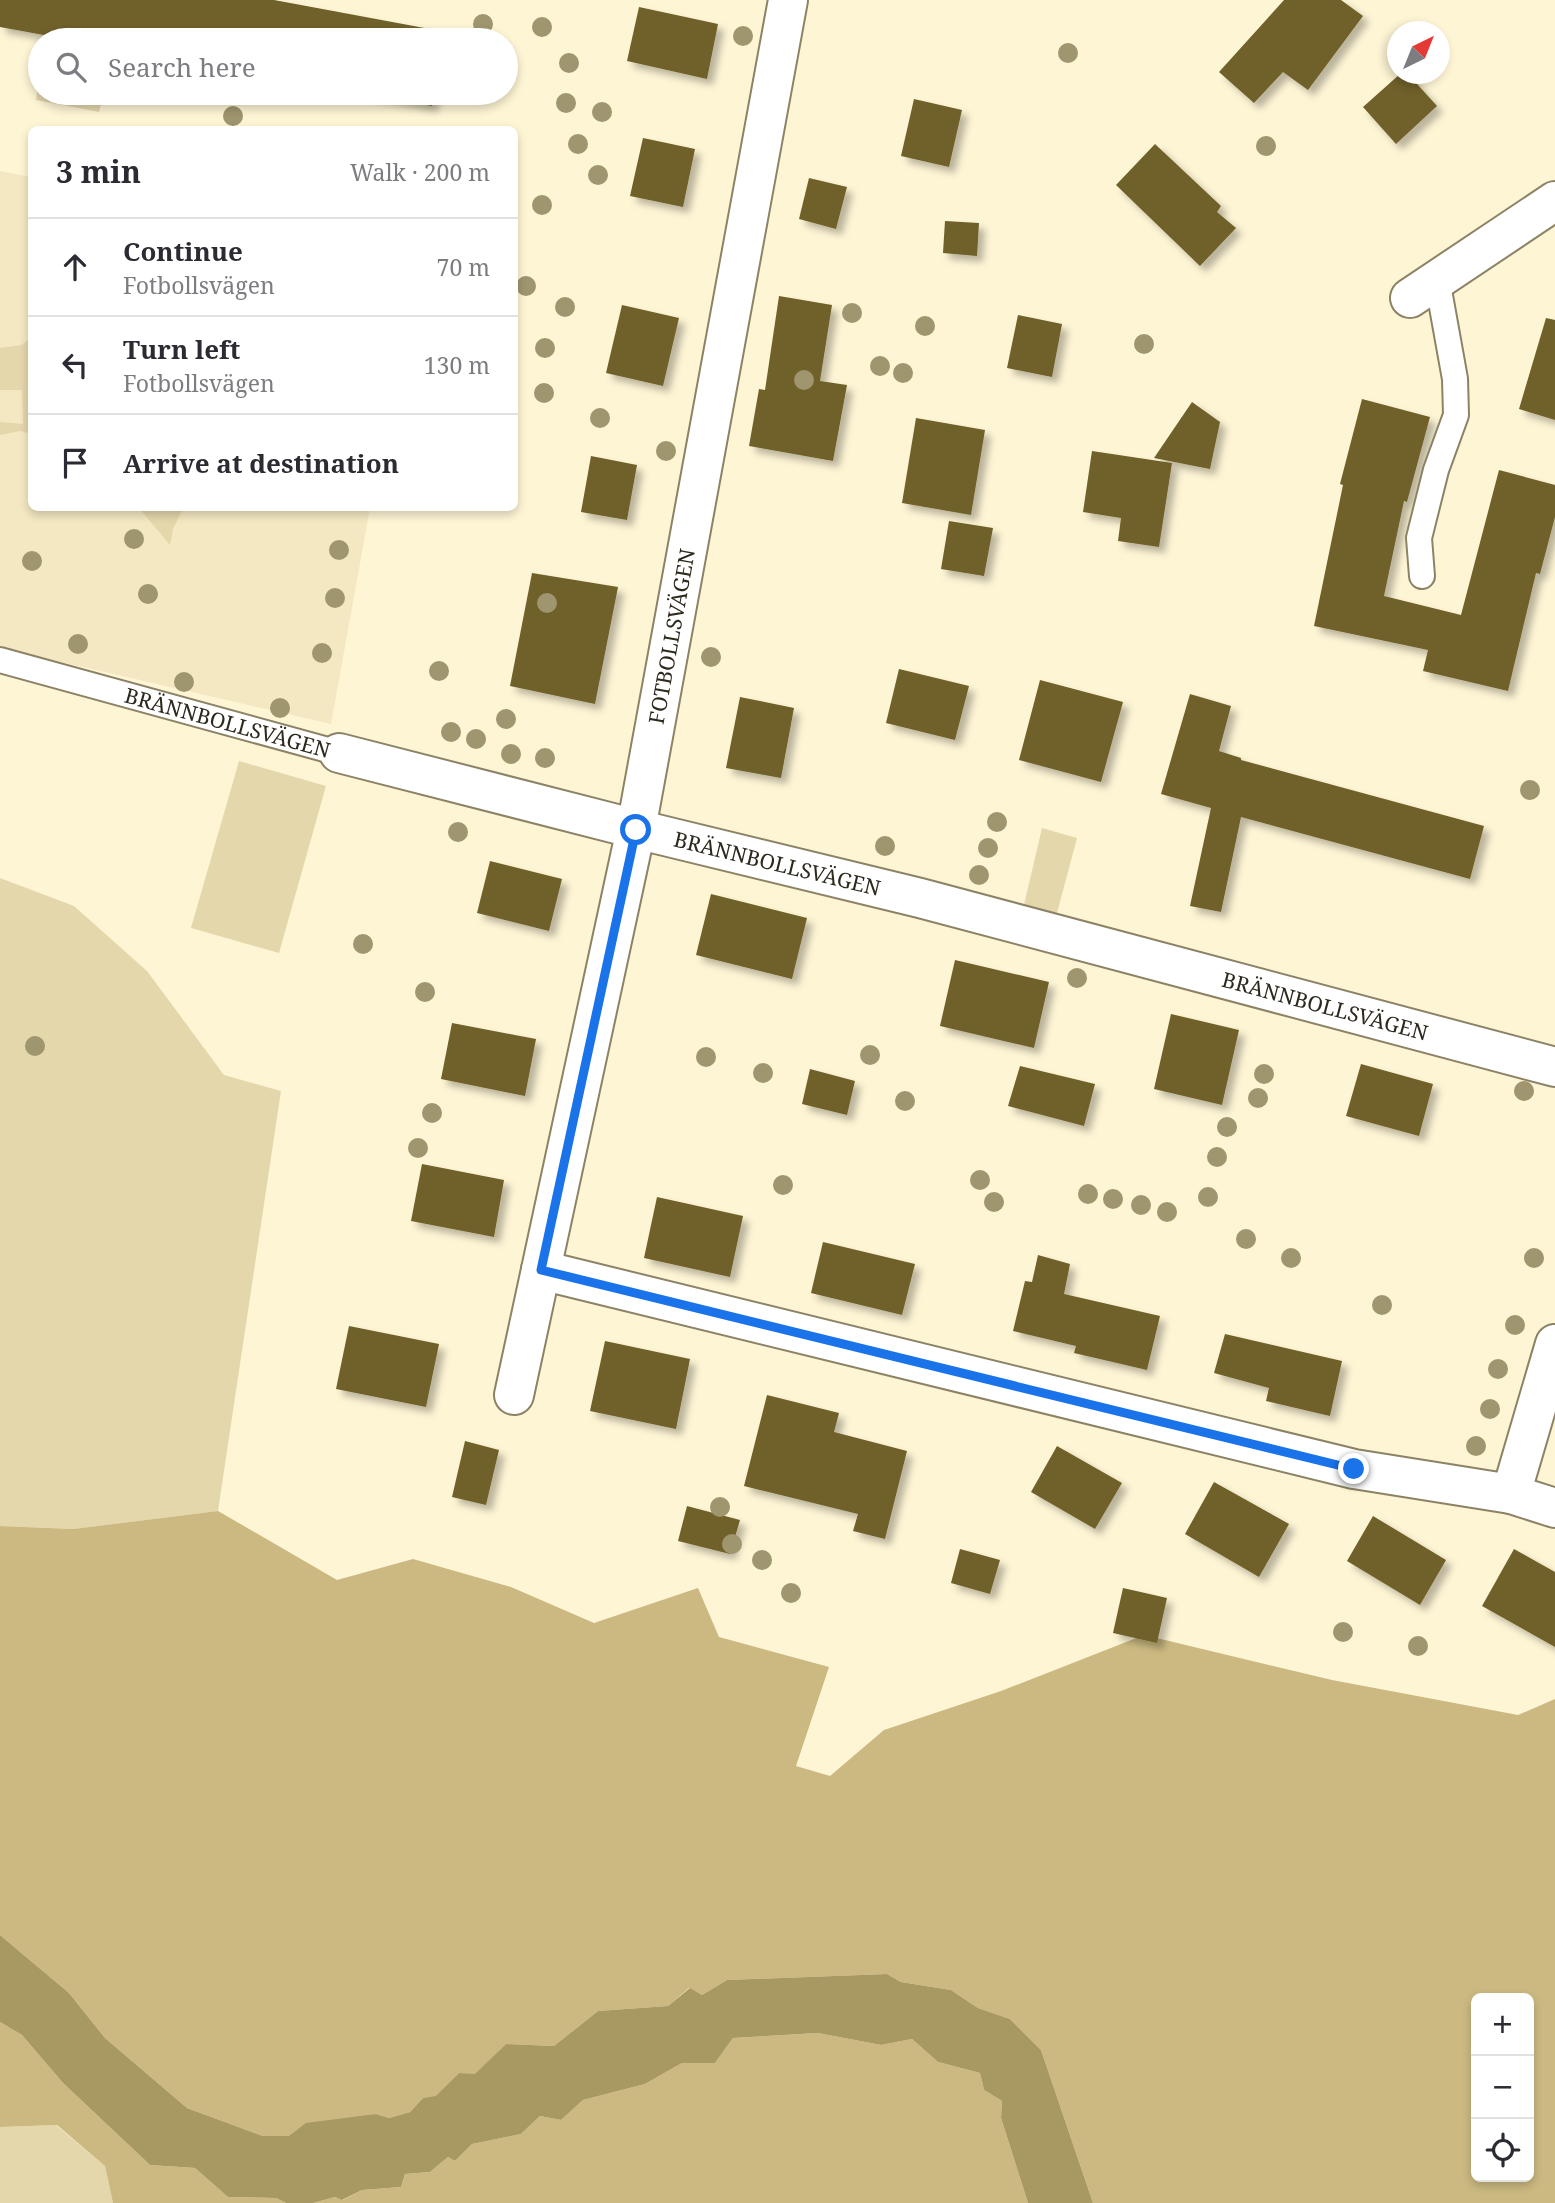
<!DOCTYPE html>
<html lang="en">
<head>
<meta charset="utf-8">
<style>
	:root { --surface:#fff; --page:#f2f2f3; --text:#2b2b33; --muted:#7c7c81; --line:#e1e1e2 }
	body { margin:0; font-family:"Noto Serif",serif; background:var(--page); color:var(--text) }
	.controls { position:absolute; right:21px; bottom:21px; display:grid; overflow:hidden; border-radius:10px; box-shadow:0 4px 10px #0003 }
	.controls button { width:63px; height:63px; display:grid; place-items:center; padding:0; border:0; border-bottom:2px solid var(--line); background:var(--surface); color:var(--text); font:35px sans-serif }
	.compass { position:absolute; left:1387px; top:21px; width:63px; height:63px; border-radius:50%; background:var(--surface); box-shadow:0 4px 10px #0003; rotate:43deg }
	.stop { position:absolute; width:21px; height:21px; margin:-16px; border:5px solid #1a73e8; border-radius:50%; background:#fff }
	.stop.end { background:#1a73e8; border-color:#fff; box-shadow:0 2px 7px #0008 }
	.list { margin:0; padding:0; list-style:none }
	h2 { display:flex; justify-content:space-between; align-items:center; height:91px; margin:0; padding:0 28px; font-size:30px }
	h2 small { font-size:23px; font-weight:400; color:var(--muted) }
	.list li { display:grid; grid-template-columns:46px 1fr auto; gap:21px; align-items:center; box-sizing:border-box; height:98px; padding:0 28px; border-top:2px solid var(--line) }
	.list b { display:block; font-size:26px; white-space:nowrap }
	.list p { margin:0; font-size:23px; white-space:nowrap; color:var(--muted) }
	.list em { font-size:23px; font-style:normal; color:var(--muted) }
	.icon { flex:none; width:38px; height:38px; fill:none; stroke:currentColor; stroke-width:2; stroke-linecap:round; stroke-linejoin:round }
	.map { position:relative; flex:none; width:1555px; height:2203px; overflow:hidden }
	.search { position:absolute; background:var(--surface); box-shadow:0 4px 10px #0003; left:28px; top:28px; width:490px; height:77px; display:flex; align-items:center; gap:18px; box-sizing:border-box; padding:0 24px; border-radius:38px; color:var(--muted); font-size:26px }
	.panel { position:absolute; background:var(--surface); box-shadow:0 4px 10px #0003; left:28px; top:126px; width:490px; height:385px; border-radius:10px }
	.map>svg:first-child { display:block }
</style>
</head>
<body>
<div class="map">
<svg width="1555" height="2203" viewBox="0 0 1555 2203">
	<defs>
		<filter id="shadow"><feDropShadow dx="6" dy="6" stdDeviation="3.5" flood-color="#0004"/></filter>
	</defs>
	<rect width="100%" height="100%" fill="#fef5d5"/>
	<path fill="#f4e8c2" d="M0 171 31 177 32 508H370L331 724 0 648Z"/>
	<g fill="#e4d7ac">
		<path d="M40 72V93H104L99 112 36 100Z"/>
		<path d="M31 338V434L20 431 0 435V422L23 424 22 390H0V348L21 345Z"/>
		<path d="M139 508H183L173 529 170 545Z"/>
		<path d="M239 761 326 786 279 953 191 928Z"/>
		<path d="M1042 828 1077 838 1057 913 1024 905Z"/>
		<path d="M0 878 74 906 147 971 224 1075 281 1091 218 1511 73 1529 0 1526Z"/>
		<path d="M56 2125 105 2166 113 2203H0V2127Z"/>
	</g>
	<g fill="#cbb981" fill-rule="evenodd">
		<path d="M218 1511 337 1580 413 1559 511 1587 594 1623 698 1588 719 1637 829 1667 796 1766 830 1776 884 1730 1001 1691 1144 1635 1332 1680 1518 1715 1555 1699V2203H1093L1041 2050 1010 2019 978 2008 951 1990 901 1982 887 1974 727 1980 702 1995 689 1988 668 2006 598 2011 554 2046 506 2044 475 2075 459 2073 436 2097 423 2098 410 2112 389 2118 376 2114 290 2136H263L187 2108 105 2038 69 1993 0 1935V1526L73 1529ZM1476 1998H1529V2177H1476Z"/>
		<path d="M0 2022 22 2035 63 2083 150 2165 195 2168 228 2197 276 2198 286 2203H113L105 2166 57 2125 0 2127Z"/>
		<path d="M818 2033 881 2045 912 2039 938 2062 980 2073 984 2090 1002 2101 1001 2118 1028 2203H313L335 2197 343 2200 362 2190 401 2187 405 2174 430 2172 448 2157 455 2161 472 2144 521 2134 540 2116 561 2120 583 2100 645 2084 682 2063H715L733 2038Z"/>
	</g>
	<path fill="#a89861" d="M0 1935 69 1993 105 2038 187 2108 263 2136H289L306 2123 376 2114 389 2118 410 2112 423 2098 436 2096 459 2073 475 2074 506 2044 554 2046 598 2011 668 2006 690 1988 702 1995 727 1980 887 1974 901 1982 951 1990 978 2008 1010 2019 1041 2050 1093 2203H1028L1001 2118 1002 2101 984 2090 980 2073 938 2062 912 2039 881 2045 818 2033 733 2038 715 2063H682L645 2084 583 2100 561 2120 540 2116 521 2134 472 2144 455 2161 448 2157 430 2172 405 2174 401 2187 362 2190 342 2200 335 2197 313 2203H286L276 2198 228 2197 195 2168 150 2165 63 2083 22 2035 0 2022Z"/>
	<g fill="#706029" filter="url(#shadow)">
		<path d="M0 0H274L446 32 444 40H71L0 27Z"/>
		<path d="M1284 0H1341L1363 16 1308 90 1283 72 1254 103 1219 72Z"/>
		<path d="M639 7 718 24 707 79 627 61Z"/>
		<path d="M1400 74H1408L1437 106 1396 144 1363 107Z"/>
		<path d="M359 93H434L432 106Z"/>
		<path d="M914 99 962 110 949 167 901 156Z"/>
		<path d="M643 138 695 149 683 207 630 196Z"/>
		<path d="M1155 144 1221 206 1217 212 1236 228 1200 266 1116 185Z"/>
		<path d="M809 178 847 187 836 229 799 219Z"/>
		<path d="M945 221 979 223 977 256 943 253Z"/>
		<path d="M779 296 832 305 820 381 847 385 833 461 749 446 759 389 765 390Z"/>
		<path d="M622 305 679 318 663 386 606 373Z"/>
		<path d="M1018 315 1062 324 1052 377 1007 368Z"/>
		<path d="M1546 318 1555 320V420L1519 409Z"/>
		<path d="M1362 399 1430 417 1407 502 1404 501 1384 596 1461 615 1499 470 1555 485V517L1540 574 1536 573 1508 691 1423 671 1428 650 1314 626 1343 485 1340 484Z"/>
		<path d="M1192 402 1220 422 1210 469 1154 458Z"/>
		<path d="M916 418 985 430 971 515 902 503Z"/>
		<path d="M1092 451 1172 463 1159 547 1118 541 1121 518 1083 512Z"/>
		<path d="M591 456 637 465 627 520 581 512Z"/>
		<path d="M949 521 993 528 984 576 941 569Z"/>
		<path d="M532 573 618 587 595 704 510 686Z"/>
		<path d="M899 669 969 686 955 740 886 723Z"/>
		<path d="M1040 680 1123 702 1101 782 1019 760Z"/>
		<path d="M1190 694 1231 706 1219 751 1241 758V760L1484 826 1470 879 1241 817 1221 912 1190 906 1211 808 1161 794Z"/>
		<path d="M740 697 794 708 781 778 726 768Z"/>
		<path d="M490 861 562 879 549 931 477 913Z"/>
		<path d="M711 894 807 918 792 979 696 955Z"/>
		<path d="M955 960 1049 982 1034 1048 940 1026Z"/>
		<path d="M1171 1014 1239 1030 1222 1105 1154 1089Z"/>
		<path d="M452 1023 536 1039 525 1096 441 1079Z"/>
		<path d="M1361 1064 1433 1084 1419 1136 1346 1116Z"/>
		<path d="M1020 1066 1095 1084 1084 1126 1008 1106Z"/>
		<path d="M810 1069 855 1081 847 1115 802 1104Z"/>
		<path d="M422 1164 504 1180 494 1237 411 1221Z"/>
		<path d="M657 1197 743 1216 730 1277 644 1258Z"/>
		<path d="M823 1242 915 1264 902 1315 811 1293Z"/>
		<path d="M1038 1255 1070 1264 1064 1294 1160 1316 1147 1370 1074 1353 1076 1346 1013 1331 1025 1281 1032 1282Z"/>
		<path d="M349 1326 439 1344 426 1407 336 1389Z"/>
		<path d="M1225 1334 1342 1361 1330 1416 1266 1401 1269 1388 1214 1373Z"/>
		<path d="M605 1341 690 1359 676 1429 590 1411Z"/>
		<path d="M767 1395 839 1413 834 1432 907 1451 885 1539 853 1531 858 1514 744 1486Z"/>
		<path d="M465 1441 499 1450 486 1505 452 1497Z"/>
		<path d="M1057 1446 1122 1483 1095 1529 1031 1492Z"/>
		<path d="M1214 1482 1289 1524 1259 1577 1185 1534Z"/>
		<path d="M687 1506 740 1520 730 1554 678 1541Z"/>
		<path d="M1373 1516 1446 1560 1420 1605 1347 1561Z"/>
		<path d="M960 1549 1000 1560 990 1594 951 1583Z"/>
		<path d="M1514 1549 1555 1572V1647L1482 1606Z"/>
		<path d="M1123 1588 1167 1598 1157 1643 1113 1633Z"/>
	</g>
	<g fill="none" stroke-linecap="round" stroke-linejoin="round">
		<g stroke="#8c8366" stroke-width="28">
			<g id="lane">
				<path d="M1422 576 1419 538 1436 470 1456 415 1455 379 1437 279"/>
				<path id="s1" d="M0 660 339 753"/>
			</g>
		</g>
		<g stroke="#8c8366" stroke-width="42">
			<g id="street">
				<path d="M1410 298 1555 201"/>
				<path id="s2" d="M339 753 636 829 920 898 1555 1067"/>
				<path d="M541 1270 1354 1469 1511 1494 1555 1508"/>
				<path id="s3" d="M514 1395 636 829 788 0"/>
				<path d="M1511 1494 1555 1344"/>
			</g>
		</g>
		<use href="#lane" stroke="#fff" stroke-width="24"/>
		<use href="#street" stroke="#fff" stroke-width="38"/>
	</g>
	<g fill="#9f956e">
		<circle cx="483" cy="24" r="10"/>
		<circle cx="542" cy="27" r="10"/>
		<circle cx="743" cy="36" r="10"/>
		<circle cx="1068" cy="53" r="10"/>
		<circle cx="569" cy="63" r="10"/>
		<circle cx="566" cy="103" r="10"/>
		<circle cx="602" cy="112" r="10"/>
		<circle cx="233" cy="116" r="10"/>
		<circle cx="578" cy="144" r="10"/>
		<circle cx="1266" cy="146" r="10"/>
		<circle cx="598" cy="175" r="10"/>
		<circle cx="542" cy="205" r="10"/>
		<circle cx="526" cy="286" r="10"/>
		<circle cx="565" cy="307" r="10"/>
		<circle cx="852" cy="313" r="10"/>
		<circle cx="925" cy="326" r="10"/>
		<circle cx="1144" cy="344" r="10"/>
		<circle cx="545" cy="348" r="10"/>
		<circle cx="880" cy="366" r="10"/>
		<circle cx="903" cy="373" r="10"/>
		<circle cx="804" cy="380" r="10"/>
		<circle cx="544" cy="393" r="10"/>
		<circle cx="600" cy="418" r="10"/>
		<circle cx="666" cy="451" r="10"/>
		<circle cx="134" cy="539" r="10"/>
		<circle cx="339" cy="550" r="10"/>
		<circle cx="32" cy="561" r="10"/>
		<circle cx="148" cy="594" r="10"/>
		<circle cx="335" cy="598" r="10"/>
		<circle cx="547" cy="603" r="10"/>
		<circle cx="78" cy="644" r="10"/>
		<circle cx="322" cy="653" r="10"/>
		<circle cx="711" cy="657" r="10"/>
		<circle cx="439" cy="671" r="10"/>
		<circle cx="184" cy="682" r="10"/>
		<circle cx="280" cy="708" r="10"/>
		<circle cx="506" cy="719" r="10"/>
		<circle cx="451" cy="732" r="10"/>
		<circle cx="476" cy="739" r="10"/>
		<circle cx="511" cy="754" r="10"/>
		<circle cx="545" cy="758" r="10"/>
		<circle cx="1530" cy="790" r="10"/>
		<circle cx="997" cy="822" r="10"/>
		<circle cx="458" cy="832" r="10"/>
		<circle cx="885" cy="846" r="10"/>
		<circle cx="988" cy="848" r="10"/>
		<circle cx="979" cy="875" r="10"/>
		<circle cx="363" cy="944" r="10"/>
		<circle cx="1077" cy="978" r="10"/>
		<circle cx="425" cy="992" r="10"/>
		<circle cx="35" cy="1046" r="10"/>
		<circle cx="870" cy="1055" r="10"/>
		<circle cx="706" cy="1057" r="10"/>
		<circle cx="763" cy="1073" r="10"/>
		<circle cx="1264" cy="1074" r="10"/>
		<circle cx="1524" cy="1091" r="10"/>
		<circle cx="1258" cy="1098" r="10"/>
		<circle cx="905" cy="1101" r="10"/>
		<circle cx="432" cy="1113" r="10"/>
		<circle cx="1227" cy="1127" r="10"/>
		<circle cx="418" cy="1148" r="10"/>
		<circle cx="1217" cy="1157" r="10"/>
		<circle cx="980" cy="1180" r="10"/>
		<circle cx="783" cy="1185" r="10"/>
		<circle cx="1088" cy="1194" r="10"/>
		<circle cx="1208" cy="1197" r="10"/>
		<circle cx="1113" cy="1199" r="10"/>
		<circle cx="994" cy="1202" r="10"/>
		<circle cx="1141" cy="1205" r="10"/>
		<circle cx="1167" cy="1212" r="10"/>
		<circle cx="1246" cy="1239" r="10"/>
		<circle cx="1291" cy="1258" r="10"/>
		<circle cx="1534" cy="1258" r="10"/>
		<circle cx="1382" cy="1305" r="10"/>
		<circle cx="1515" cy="1325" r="10"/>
		<circle cx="1498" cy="1369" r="10"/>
		<circle cx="1490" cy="1409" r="10"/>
		<circle cx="1476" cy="1446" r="10"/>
		<circle cx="720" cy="1507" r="10"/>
		<circle cx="732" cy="1544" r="10"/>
		<circle cx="762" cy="1560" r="10"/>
		<circle cx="791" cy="1593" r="10"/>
		<circle cx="1343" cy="1632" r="10"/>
		<circle cx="1418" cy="1646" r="10"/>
	</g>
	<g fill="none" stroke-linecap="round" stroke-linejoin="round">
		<path stroke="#1a73e8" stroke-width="9" d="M636 830 541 1270 1354 1469"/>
	</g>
	<g text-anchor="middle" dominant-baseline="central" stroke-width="7" stroke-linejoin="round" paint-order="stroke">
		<g font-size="21" fill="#2d291d" stroke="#fff">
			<text stroke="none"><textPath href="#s3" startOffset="775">FOTBOLLSVÄGEN</textPath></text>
			<text stroke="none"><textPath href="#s1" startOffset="236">BRÄNNBOLLSVÄGEN</textPath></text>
			<text stroke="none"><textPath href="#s2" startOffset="452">BRÄNNBOLLSVÄGEN</textPath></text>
			<text stroke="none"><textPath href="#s2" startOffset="1018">BRÄNNBOLLSVÄGEN</textPath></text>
		</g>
	</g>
</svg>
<div class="controls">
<button>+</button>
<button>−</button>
<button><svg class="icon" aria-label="locate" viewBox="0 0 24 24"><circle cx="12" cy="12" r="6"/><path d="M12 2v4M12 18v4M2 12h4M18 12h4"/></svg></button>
</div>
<svg class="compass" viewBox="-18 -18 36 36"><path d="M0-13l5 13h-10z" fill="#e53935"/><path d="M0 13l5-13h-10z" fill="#7c7c81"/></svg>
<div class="stop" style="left:636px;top:830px"></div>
<div class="stop end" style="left:1354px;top:1469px"></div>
<div class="search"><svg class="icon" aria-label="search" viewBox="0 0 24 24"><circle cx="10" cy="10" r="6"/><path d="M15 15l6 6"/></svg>Search here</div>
<section class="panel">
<h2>3 min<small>Walk · 200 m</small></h2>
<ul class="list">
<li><svg class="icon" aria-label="ahead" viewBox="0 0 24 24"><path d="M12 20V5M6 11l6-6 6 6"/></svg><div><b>Continue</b><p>Fotbollsvägen</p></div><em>70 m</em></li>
<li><svg class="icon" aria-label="left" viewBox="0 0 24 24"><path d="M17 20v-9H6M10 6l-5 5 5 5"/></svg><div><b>Turn left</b><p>Fotbollsvägen</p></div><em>130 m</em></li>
<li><svg class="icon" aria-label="arrive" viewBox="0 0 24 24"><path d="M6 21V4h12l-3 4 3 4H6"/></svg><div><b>Arrive at destination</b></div></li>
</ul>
</section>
</div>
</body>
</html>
